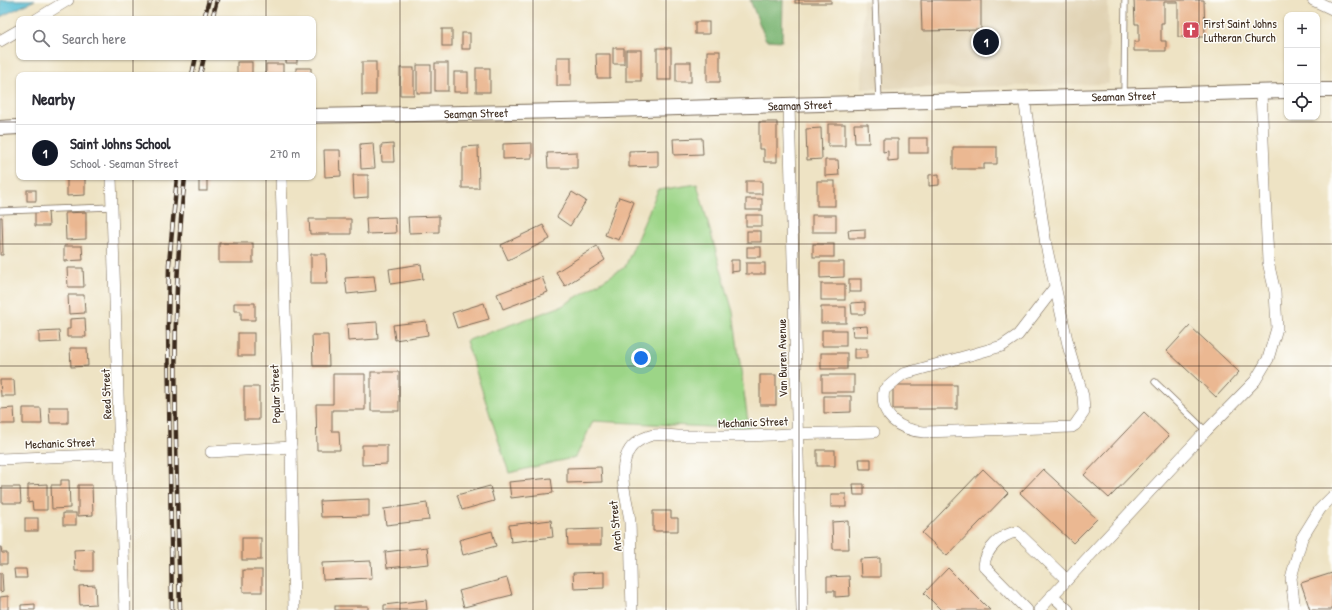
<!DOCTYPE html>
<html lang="en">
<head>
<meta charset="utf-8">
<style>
	:root { --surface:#fff; --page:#f2f2f3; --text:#2b2b33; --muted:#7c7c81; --line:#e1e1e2; --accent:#111827 }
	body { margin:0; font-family:"Patrick Hand",sans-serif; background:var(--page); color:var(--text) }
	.controls { position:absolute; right:12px; top:12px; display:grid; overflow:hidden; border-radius:8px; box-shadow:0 1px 3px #0004 }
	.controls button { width:36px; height:36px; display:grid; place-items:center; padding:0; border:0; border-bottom:1px solid var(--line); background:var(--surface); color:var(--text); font:20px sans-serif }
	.you { position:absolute; left:641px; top:358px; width:14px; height:14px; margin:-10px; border:3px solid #fff; border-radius:50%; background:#1a73e8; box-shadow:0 0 0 6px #1a73e833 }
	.badge { display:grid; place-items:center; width:26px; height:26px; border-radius:50%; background:var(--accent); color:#fff; font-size:13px; font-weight:700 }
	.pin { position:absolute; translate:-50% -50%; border:2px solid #fff; box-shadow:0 1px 4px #0006 }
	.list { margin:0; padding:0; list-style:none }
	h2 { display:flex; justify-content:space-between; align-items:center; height:52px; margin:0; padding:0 16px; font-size:17px }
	h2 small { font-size:13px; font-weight:400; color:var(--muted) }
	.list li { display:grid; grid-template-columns:26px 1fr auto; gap:12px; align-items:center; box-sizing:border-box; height:56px; padding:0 16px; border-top:1px solid var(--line) }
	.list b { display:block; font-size:15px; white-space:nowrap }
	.list p { margin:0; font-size:13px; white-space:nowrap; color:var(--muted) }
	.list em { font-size:13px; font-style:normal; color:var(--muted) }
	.icon { flex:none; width:22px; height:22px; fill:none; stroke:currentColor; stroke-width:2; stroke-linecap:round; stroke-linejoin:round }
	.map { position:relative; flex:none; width:1332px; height:610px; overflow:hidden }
	.search { position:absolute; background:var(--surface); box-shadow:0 1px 3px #0004; left:16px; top:16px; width:300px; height:44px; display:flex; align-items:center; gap:10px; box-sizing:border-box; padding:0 14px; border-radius:8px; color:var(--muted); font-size:15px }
	.panel { position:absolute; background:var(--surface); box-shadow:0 1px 3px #0004; left:16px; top:72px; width:300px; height:108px; border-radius:8px }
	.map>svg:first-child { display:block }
</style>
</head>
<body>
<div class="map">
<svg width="1332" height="610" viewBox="0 0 1332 610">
	<rect width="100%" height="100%" fill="#fdfcf7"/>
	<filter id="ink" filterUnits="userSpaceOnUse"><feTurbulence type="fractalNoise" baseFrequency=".025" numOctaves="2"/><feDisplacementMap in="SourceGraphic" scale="8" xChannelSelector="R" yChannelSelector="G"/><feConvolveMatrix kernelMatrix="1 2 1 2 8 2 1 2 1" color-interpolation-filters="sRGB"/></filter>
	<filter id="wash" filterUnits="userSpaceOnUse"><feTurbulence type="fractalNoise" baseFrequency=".012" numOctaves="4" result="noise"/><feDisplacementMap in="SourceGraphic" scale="16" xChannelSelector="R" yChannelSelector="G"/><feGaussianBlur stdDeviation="0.9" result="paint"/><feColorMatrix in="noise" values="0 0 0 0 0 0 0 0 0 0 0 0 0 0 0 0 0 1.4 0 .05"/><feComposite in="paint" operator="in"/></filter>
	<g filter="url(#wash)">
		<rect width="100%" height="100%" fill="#eee3c4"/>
		<path fill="#e1d3b4" d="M863 0H1108L1109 84 862 89Z"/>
		<path fill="#9cd587" stroke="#6c8052" d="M697 184 733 312 749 429 593 421 576 457 509 473 466 341 562 306 625 267 658 190Z"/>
		<path fill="#7db674" stroke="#5c7049" d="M750 0H783L782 41 766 40Z"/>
		<path fill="#56bdd4" stroke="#487479" d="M0 0H35L0 17Z"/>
		<g id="blocks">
			<g fill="#ebb892">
				<rect x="795" y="0" width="36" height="3"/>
				<path d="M921 0H981V30L922 31Z"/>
				<path d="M1134 0H1204L1205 37H1178V2H1164V23H1161V41H1166V51H1134V42H1139V24H1135Z"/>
				<rect x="695" y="22" width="14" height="12"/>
				<rect x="442" y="29" width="10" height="17"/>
				<rect x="462" y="33" width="8" height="16"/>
				<rect x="613" y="48" width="11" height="16"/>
				<rect x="657" y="48" width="14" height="32"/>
				<rect x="626" y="50" width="15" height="31"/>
				<rect x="707" y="51" width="13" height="31"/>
				<path d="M596 54H610V78H597Z"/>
				<rect x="286" y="57" width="11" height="6"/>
				<rect x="557" y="57" width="14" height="29"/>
				<rect x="237" y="62" width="15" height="13"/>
				<rect x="362" y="62" width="14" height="33"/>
				<rect x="676" y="62" width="15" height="20"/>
				<rect x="435" y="63" width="13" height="28"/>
				<rect x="266" y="64" width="17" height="11"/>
				<rect x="417" y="65" width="14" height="28"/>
				<rect x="296" y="68" width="15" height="7"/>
				<rect x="400" y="68" width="14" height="27"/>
				<rect x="476" y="68" width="14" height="24"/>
				<rect x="454" y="72" width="14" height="20"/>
				<path d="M759 122H777V162H764V149H759Z"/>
				<rect x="828" y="124" width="17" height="22"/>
				<path d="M854 124H868L869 143H855Z"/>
				<path d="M821 128 822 159 807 160 806 129Z"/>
				<path d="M702 138 703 154 674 155 673 139Z"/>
				<rect x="909" y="138" width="19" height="15"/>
				<path d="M883 139H898V160L888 161V151L883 152Z"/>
				<path d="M373 143 375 168 361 169 360 144Z"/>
				<path d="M532 143V158L503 159V144Z"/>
				<path d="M393 144 394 162H382L381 145Z"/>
				<path d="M478 146 479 188H462V147Z"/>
				<path d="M953 147H997V164H984V169H953Z"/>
				<path d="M324 150H340L341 176 325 177Z"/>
				<path d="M658 150V166L629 167V151Z"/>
				<path d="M577 152V168H548L547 153Z"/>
				<path d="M825 160H838L839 175 825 176Z"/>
				<path d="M939 174V185L929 186V175Z"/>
				<path d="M353 175H368V197L354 198Z"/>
				<path d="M67 177H85V195L67 196Z"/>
				<rect x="199" y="179" width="8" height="12"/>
				<rect x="746" y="181" width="16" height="13"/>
				<rect x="817" y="181" width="18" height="25"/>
				<rect x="27" y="190" width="9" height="11"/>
				<path d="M572 192 586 201 570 226 557 217Z"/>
				<path d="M619 197 634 202 619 240 605 235Z"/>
				<rect x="746" y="199" width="16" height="11"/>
				<path d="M35 211H48L49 226H35Z"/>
				<path d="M86 212V239L66 240 65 213Z"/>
				<rect x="746" y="215" width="16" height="11"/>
				<rect x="812" y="215" width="24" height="17"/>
				<path d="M439 216V232L409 233 408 217Z"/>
				<path d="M0 217H2L3 255H0Z"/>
				<path d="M395 217 396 233 367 234 366 218Z"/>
				<path d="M309 219H351V234H310Z"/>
				<path d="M543 225 550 239 508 260 501 245Z"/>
				<path d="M865 229V238H849L848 230Z"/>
				<rect x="747" y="231" width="14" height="11"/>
				<rect x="219" y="243" width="34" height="20"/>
				<rect x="813" y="244" width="21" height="13"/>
				<path d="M64 246H82L83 260 64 261Z"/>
				<path d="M597 246 605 260 565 286 556 272Z"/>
				<rect x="747" y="247" width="14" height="10"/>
				<path d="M311 254H326L327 284H311Z"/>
				<path d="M731 260H739V271L731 272Z"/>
				<path d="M820 262H844V277L820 278Z"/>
				<rect x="746" y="263" width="19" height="11"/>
				<path d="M421 264 423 279 391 284 389 269Z"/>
				<path d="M67 268H83L84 287H68Z"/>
				<path d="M374 276 376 291 347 294 345 278Z"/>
				<path d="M542 277 548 292 503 309 497 294Z"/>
				<rect x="849" y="279" width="12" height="13"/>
				<rect x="821" y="284" width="24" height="16"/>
				<path d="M68 295H84L85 313 69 314Z"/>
				<path d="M865 302V314H852L851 303Z"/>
				<path d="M234 303H255V320H241V311H234Z"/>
				<path d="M484 303 489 319 457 328 452 313Z"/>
				<rect x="821" y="307" width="25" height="16"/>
				<path d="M85 318 86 337H67V329H70V319Z"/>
				<path d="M426 321 428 335 395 340 393 325Z"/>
				<path d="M377 322 378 339 348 341 347 324Z"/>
				<path d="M867 326 868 336H853L852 327Z"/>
				<path d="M1190 326 1239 372 1216 397 1167 351Z"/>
				<rect x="822" y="330" width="24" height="16"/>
				<path d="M59 331 60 342 39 343V332Z"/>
				<rect x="238" y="333" width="16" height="23"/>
				<path d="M312 335H328L329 366H313Z"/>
				<path d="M70 348H87L88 366 71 367Z"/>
				<rect x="854" y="349" width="13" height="9"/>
				<rect x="821" y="353" width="26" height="16"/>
				<rect x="371" y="372" width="28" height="39"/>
				<path d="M333 374H365V410H332V431H339L340 450H317L316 404H333Z"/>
				<rect x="760" y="375" width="16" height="30"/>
				<rect x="822" y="375" width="32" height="17"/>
				<path d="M0 380H14L15 396H1Z"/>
				<rect x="893" y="385" width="64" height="24"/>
				<rect x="244" y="387" width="15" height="33"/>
				<path d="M824 396H851V412L824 413Z"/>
				<path d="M49 407H68V423H50Z"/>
				<path d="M14 408 15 424H0V409Z"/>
				<path d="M23 408H41L42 424H23Z"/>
				<path d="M1144 412 1169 436 1109 498 1084 475Z"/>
				<path d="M362 445H387V464L362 465Z"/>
				<rect x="817" y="450" width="18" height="16"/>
				<path d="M859 459H871V469H860Z"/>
				<path d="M601 467 602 482 567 483V468Z"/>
				<path d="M983 469 1008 493 947 556 922 533Z"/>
				<path d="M1043 469 1097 519 1073 543 1020 493Z"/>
				<path d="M551 478 553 493 511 498 509 482Z"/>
				<path d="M61 480H69L70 508 52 509 51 485H61Z"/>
				<path d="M47 484V510H33L32 502 28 503V485Z"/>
				<path d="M853 484H864V495H854Z"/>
				<path d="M78 485H92L93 515 78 516Z"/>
				<path d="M490 486 494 501 462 510 457 495Z"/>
				<path d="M2 487H20L21 503H2Z"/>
				<rect x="831" y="494" width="15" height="13"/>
				<path d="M369 499V516L321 517 320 501Z"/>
				<path d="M427 503 429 520 386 525 384 509Z"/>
				<path d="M653 511H671V518H678V531H653Z"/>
				<rect x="63" y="513" width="13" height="12"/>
				<rect x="25" y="518" width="13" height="13"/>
				<path d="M551 520 553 537 511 542 509 525Z"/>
				<path d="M848 521 849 549H833L832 522Z"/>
				<path d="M601 529V545H568L567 530Z"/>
				<path d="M492 531 496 546 463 555 459 540Z"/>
				<rect x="242" y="538" width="19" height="22"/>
				<path d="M0 547H1L2 553H7V564H0Z"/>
				<path d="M427 547 429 564 387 568 385 552Z"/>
				<path d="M93 549V571H75L74 550Z"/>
				<path d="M880 558V577H861L860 559Z"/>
				<path d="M371 561 372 578 323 580 322 563Z"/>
				<path d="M948 568 990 610H941L924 593Z"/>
				<path d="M14 569H26L27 578H15Z"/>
				<rect x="243" y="570" width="19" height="22"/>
				<path d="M604 572V588L574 589 573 573Z"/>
				<path d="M0 573H2L3 591 0 592Z"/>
				<path d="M1332 573V610H1310L1301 583Z"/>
				<path d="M849 576 850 596 835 597V591H827V577Z"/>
				<path d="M507 578 512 595 464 607 459 591Z"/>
				<path d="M95 585 96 604 80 605 79 586Z"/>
				<path d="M8 596V610H0V597Z"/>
				<path d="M426 600 427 610H384V605Z"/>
				<path d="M35 604V610H21V605Z"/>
				<rect x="335" y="606" width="33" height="4"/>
			</g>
		</g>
	</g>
	<g filter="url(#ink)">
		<use href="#blocks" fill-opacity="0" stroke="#7a6b58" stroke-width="1"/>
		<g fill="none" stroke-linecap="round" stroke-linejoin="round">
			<g stroke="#7a6b58" stroke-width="7">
				<g id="service">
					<path d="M875 0 879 102"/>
					<path d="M1124 95 1125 0"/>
					<path d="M0 211 112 207"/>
					<path d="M1155 382 1206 431"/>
				</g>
			</g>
			<g stroke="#7a6b58" stroke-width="12">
				<g id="minor">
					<path d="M1313 0 1332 9"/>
					<path d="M37 19 68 0"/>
					<path d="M0 41 19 30"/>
					<path d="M1024 98 1046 245 1069 349 1083 396 1084 412 1075 425 1072 427 924 432C899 430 879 416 884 390L903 374 1002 346 1018 335 1055 287"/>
					<path d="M789 105 802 610"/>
					<path d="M111 177 125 610"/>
					<path d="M281 177 285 311 291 447 294 610"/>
					<path d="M211 452 291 447"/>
					<path d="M0 459 121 454"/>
					<path d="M1052 595 1068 610"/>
					<path d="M632 610C631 581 631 551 630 522 628 501 618 478 626 457 630 445 641 438 653 435 663 434 673 436 683 436 702 436 720 436 738 436 755 436 772 435 789 434 818 433 846 433 874 432"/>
					<path d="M1027 610 984 566C985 550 1001 534 1017 532L1067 580"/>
					<path d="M1039 610 1206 431 1255 381 1268 359 1277 328 1275 292 1268 262 1261 92"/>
					<path d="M1295 610 1291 578 1302 538 1320 509 1332 497"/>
				</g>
			</g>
			<g stroke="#7a6b58" stroke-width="16">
				<g id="tertiary">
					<path d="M1317 90H1332"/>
					<path id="s1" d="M313 116 608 110 1287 91"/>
					<path d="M0 128 19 127"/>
				</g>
			</g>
			<use href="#service" stroke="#fff" stroke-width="5.5"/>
			<use href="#minor" stroke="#fff" stroke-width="11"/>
			<use href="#tertiary" stroke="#fff" stroke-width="14"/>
			<g stroke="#3b2a1e" stroke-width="4.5">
				<g id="rail">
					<path d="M204 19 209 0"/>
					<path d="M212 19 217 0"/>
					<path d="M192 75 196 57"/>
					<path d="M200 75 204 57"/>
					<path d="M172 610 168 327 169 264 177 177"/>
					<path d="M180 610C177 466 169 321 185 177"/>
				</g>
			</g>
			<use href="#rail" stroke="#fdfcf7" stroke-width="3" stroke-dasharray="9" stroke-linecap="butt"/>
		</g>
	</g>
	<path fill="none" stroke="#3b2a1e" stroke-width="1" stroke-opacity="0.55" d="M133 0V19M266 0V19M400 0V610M533 0V610M666 0V610M799 0V610M932 0V610M1066 0V610M1199 0V610M133 57V75M266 57V75M0 122H19M313 122H1332M133 177V610M266 177V610M0 244H1332M0 366H1332M0 488H1332"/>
	<defs>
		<g id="church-square" transform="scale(0.9)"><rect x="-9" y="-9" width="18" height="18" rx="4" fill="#d1495b" stroke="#fdfcf7"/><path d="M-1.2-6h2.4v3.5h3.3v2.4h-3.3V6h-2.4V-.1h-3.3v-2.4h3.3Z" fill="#fff"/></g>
	</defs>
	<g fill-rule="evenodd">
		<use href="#church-square" x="1191" y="30"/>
	</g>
	<g text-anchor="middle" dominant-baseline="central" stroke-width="3" stroke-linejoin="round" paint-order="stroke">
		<g font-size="12" fill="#3b2a1e" stroke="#fdfcf7" text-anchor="start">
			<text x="1204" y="23">First Saint Johns<tspan x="1204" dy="14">Lutheran Church</tspan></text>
		</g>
		<g font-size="12" fill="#3b2a1e" stroke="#fdfcf7">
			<text stroke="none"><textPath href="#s1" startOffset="811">Seaman Street</textPath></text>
			<text stroke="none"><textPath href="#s1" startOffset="487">Seaman Street</textPath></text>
			<text stroke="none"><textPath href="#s1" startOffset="163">Seaman Street</textPath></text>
			<text transform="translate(782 358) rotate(-91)">Van Buren Avenue</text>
			<text transform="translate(106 394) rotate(-92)">Reed Street</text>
			<text transform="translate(275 394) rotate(-92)">Poplar Street</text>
			<text transform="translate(753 422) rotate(-2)">Mechanic Street</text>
			<text transform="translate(60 443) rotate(-2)">Mechanic Street</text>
			<text transform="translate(615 526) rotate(-95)">Arch Street</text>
		</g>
	</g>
</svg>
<div class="controls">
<button>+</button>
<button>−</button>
<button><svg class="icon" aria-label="locate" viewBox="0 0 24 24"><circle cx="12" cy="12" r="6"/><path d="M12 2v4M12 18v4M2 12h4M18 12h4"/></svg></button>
</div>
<div class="you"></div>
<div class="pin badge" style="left:986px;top:42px">1</div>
<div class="search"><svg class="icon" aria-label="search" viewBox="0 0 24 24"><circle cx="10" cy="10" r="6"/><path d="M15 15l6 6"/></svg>Search here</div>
<section class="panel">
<h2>Nearby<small></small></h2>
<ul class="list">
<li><span class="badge">1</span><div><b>Saint Johns School</b><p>School · Seaman Street</p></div><em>270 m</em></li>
</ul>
</section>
</div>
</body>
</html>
